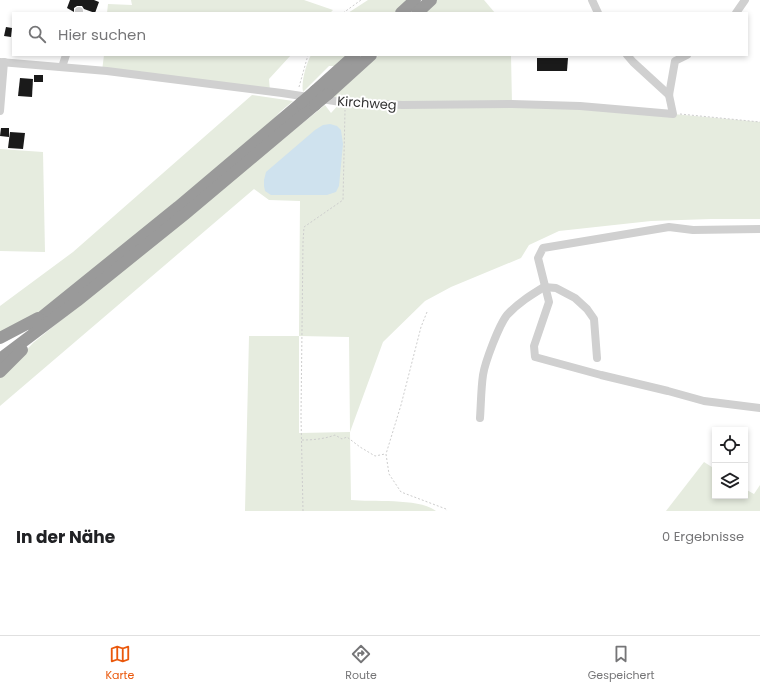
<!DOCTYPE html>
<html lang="de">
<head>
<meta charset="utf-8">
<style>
	:root { --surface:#fff; --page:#f6f6f6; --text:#202124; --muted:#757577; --line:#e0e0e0; --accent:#ea580c }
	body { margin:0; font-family:Poppins,sans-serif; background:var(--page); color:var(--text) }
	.controls { position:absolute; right:12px; bottom:12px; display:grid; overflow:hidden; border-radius:0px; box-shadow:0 2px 6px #0003 }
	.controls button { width:36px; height:36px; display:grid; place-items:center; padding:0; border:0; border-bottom:1px solid var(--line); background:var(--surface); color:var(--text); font:20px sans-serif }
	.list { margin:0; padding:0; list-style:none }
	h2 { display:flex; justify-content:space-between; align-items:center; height:52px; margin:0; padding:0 16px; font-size:17px }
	h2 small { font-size:13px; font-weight:400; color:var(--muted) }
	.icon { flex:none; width:22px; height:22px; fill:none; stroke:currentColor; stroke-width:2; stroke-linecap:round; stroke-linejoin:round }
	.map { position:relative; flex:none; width:760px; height:511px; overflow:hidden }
	.search { position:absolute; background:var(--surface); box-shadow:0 2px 6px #0003; left:12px; right:12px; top:12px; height:44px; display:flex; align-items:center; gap:10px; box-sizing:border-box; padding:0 14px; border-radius:0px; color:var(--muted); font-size:15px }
	.sheet { height:124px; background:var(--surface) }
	nav { display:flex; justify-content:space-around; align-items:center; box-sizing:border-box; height:56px; border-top:1px solid var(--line); background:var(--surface); font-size:11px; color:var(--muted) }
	nav a { display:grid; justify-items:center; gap:2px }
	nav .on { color:var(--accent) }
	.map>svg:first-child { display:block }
</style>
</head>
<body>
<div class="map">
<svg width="760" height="511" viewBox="0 0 760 511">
	<rect width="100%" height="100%" fill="#fff"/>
	<g fill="#e6ecdf" fill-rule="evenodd">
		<path d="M131 0H304L333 10 330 13H107L108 4 132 5Z"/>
		<path d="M368 0H410L396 13H348Z"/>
		<path d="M437 0H484L495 13H424Z"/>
		<path d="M104 55H291L269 79 270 91 102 71Z"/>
		<path d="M311 55H349L337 66H329L303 92C301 82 306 64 311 55Z"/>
		<path d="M379 55H511L512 104 673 114 760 122V219H711L651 221 559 231 529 245 521 258 451 287 425 301 383 342 350 432 351 500C372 502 420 498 436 511H245L249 336H299L300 201 269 200 254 189 0 406V378L33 343 262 156 325 105 331 113 341 102 349 100 333 97ZM299 336 349 337 350 432 299 433Z"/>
		<path d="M252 95 293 101 280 112 273 120 216 171 44 310 0 337V306L73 252Z"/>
		<path d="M0 149 43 152 45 252 0 251Z"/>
		<path d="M704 462 715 469V496H745V489L754 494 760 485V511H666Z"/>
	</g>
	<path fill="#cfe2ee" d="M330 124 337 126 341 130 343 144 339 186 336 192 327 195H271L265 191 264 186V180L266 172 315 130 323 125Z"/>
	<g fill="#1a1a1a">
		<path d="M70 0H94L99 2 95 13 84 9 82 6H77L74 8V12L67 8Z"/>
		<path d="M6 27 12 28 11 37 4 36Z"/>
		<path d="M537 58H568L567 71H537Z"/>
		<rect x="34" y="75" width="9" height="7"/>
		<path d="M20 78 33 79 32 97 18 96Z"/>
		<path d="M1 128H9V137L0 136Z"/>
		<path d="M10 132 25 133 23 149 8 148Z"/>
	</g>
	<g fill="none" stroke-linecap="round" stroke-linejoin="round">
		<g stroke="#cdcdcd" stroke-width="1" stroke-dasharray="2 2" stroke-linecap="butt">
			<path d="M343 13 361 0"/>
			<path d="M299 87 308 55"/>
			<path d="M680 114 760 122"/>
			<path d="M427 312 421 327 401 405 386 454 389 474 401 492 446 509 447 511"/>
			<path d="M302 440C313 440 324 439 335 435L342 439 347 437 360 447 375 456 385 454"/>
			<path d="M303 511 301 416 303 242 304 227 343 200 345 110"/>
		</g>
		<g stroke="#d0d0d0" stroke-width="8">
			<path d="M592 0 598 13"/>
			<path d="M79 13V11"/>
			<path d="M736 13 745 0"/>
			<path d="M627 55 633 62 669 95"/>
			<path d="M0 62 107 71 282 93 341 102 402 105 512 104 580 106 673 114 669 95 675 61 687 55"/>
			<path d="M62 67 66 55"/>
			<path d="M0 111 4 62"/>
			<path d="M760 229 693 230 669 227 543 248 538 258 549 302 534 346 535 357 601 375 668 391 704 401 760 408"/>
			<path d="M480 418C481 404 481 389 483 375 485 362 499 325 507 315 518 303 531 295 544 287L556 288 575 298 587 309 594 319 597 358"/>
		</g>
		<g stroke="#9a9a9a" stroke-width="12">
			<path d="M401 13 415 0"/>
			<path d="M417 13 431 0"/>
			<path d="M315 91 355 55"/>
			<path d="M328 94 371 55"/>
			<path d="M32 325 178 207 301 103"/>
			<path d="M0 338 38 318"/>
			<path d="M0 359 77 301 185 214 315 105"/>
			<path d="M0 372 22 350"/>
		</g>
		<g stroke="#9a9a9a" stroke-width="12">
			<path d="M301 103 315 91"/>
			<path d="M315 105 328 94"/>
		</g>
	</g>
	<g text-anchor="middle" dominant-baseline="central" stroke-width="4" stroke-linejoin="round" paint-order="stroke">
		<g font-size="13" fill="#333" stroke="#fff">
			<text transform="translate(367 103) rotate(4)">Kirchweg</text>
		</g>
	</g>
</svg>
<div class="controls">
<button><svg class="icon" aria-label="locate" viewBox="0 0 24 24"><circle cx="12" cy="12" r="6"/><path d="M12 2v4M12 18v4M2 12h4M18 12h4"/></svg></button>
<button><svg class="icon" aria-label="layers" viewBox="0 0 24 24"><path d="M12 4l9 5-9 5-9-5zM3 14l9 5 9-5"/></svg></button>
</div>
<div class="search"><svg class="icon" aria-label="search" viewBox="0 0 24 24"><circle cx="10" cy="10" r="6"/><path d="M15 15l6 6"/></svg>Hier suchen</div>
</div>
<section class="sheet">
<h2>In der Nähe<small>0 Ergebnisse</small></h2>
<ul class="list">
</ul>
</section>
<nav>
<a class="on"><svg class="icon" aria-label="map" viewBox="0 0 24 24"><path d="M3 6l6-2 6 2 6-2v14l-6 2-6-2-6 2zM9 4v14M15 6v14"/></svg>Karte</a>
<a><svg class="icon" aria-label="directions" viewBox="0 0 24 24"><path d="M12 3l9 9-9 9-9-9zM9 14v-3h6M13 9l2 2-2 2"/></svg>Route</a>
<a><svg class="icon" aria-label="saved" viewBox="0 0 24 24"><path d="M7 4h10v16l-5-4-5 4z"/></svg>Gespeichert</a>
</nav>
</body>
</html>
